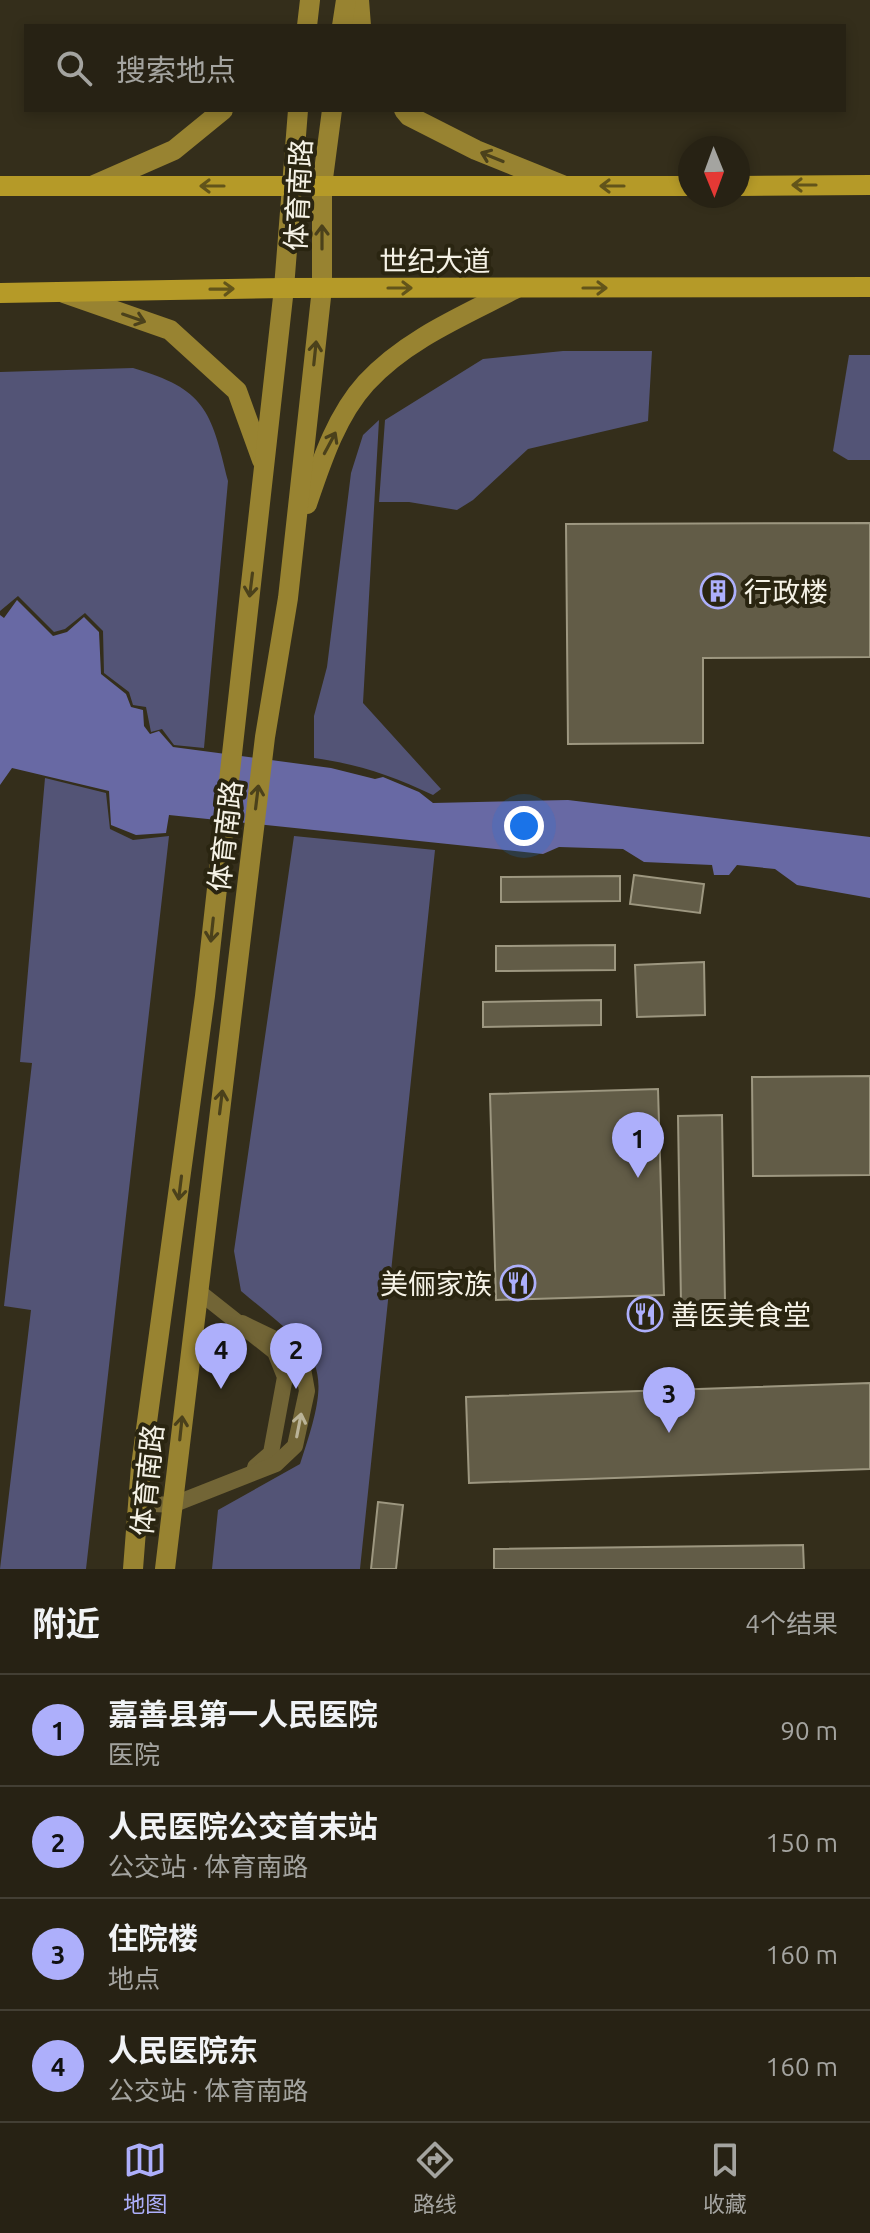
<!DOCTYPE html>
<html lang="zh">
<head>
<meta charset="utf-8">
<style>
	:root { --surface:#272214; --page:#332f22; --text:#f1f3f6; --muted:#a4a4a0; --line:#433f34; --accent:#adaffb }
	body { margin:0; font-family:Ubuntu,"Noto Sans SC",sans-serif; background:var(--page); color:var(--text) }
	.compass { position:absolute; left:678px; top:136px; width:72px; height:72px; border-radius:50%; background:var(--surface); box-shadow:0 4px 12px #0003; rotate:179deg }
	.you { position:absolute; left:524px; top:826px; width:28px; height:28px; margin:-20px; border:6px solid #fff; border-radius:50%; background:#1a73e8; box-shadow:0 0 0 12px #1a73e833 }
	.badge { display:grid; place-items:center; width:52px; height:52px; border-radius:50%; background:var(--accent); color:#111; font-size:26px; font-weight:700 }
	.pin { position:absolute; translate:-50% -66px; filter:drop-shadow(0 2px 4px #0008) }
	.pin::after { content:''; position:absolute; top:42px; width:28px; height:24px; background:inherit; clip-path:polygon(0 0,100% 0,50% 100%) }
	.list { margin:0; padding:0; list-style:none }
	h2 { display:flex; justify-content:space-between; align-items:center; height:104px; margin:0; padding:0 32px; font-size:34px }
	h2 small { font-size:26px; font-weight:400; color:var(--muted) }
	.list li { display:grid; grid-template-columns:52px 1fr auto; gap:24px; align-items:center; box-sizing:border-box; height:112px; padding:0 32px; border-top:2px solid var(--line) }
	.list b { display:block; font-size:30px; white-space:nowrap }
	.list p { margin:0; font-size:26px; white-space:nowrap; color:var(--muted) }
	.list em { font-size:26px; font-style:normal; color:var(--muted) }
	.icon { flex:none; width:44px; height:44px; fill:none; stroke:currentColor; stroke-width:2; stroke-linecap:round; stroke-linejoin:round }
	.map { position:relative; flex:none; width:870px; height:1569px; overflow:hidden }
	.search { position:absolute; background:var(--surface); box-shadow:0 4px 12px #0003; left:24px; right:24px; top:24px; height:88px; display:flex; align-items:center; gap:20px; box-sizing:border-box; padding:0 28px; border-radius:0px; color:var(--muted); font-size:30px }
	.sheet { height:552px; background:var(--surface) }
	nav { display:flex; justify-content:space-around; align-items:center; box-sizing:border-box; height:112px; border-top:2px solid var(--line); background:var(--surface); font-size:22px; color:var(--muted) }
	nav a { display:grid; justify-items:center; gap:4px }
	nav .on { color:var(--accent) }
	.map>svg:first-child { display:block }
</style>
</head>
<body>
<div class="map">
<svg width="870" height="1569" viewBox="0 0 870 1569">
	<rect width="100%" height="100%" fill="#342e1b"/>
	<g fill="#535476">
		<path d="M563 351H652L648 421 528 449 473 500 457 510 409 502H379L385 420 483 359Z"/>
		<path d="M849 355H870V460H848L833 451Z"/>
		<path d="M133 368C205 389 211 410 228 481L204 748 174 745 162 729 151 732 146 707 133 705 129 692 104 673 103 631 85 613 65 629 54 632 18 596 0 611V372Z"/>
		<path d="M379 420 363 703 441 789 433 795C393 776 358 764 314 758V716L327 667 351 473 363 435Z"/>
		<path d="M45 778 106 793 110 829 133 840 169 836 86 1569H0L31 1310 4 1306 32 1063 20 1062Z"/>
		<path d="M294 836 435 850 360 1569H212L218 1510 300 1464C336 1358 321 1358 241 1291L234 1251Z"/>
	</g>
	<path fill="#6869a4" d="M17 600 53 636 67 632 84 617 99 632 101 674 126 694 131 707 143 710 144 726 150 734 159 731 173 747 331 768 375 779 383 777 419 792 433 803 568 800 870 837V898L797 885 775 869 737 865 729 875H714L712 865 644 862 623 849 559 847 543 854 169 815 166 833 136 835 111 825 109 791 12 768 0 785V615L4 618Z"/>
	<g fill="#625c47" stroke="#9d9780" stroke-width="2">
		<path d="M870 523V657L703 658V743L568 744 566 524Z"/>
		<path d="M634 875 704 884 700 913 630 904Z"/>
		<path d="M620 876V901L501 902V877Z"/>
		<path d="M615 945V970L496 971V946Z"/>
		<path d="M704 962 705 1015 637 1017 635 965Z"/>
		<path d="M601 1000V1025L483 1027V1002Z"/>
		<path d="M870 1076V1175L753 1176 752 1077Z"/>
		<path d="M658 1089 664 1295 496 1300 490 1094Z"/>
		<path d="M722 1115 725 1303 681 1304 678 1116Z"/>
		<path d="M870 1383V1469L469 1483 466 1397Z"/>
		<path d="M378 1502 403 1505 396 1569H371Z"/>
		<path d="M803 1545 804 1569H494V1549Z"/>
	</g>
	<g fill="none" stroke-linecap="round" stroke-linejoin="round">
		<g stroke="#726536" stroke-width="16">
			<path d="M198 1291 275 1352 285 1377 271 1453 255 1467"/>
			<path d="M138 1503 172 1505 276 1464 295 1446 307 1391 302 1363 275 1339 242 1323"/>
		</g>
		<g stroke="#988331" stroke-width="20">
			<path d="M359 0 361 26"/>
			<path d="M307 26 310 0"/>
			<path d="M342 26 346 0"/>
			<path d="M404 110 409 116 476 150 565 186"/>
			<path d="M92 186 174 150 223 110"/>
			<path d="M64 293 170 330 237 391 262 460"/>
			<path d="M307 504C321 463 336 416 366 383 406 339 465 315 517 288"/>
			<path d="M133 1569 141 1466 205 996 284 288 298 110"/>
			<path d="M165 1569 265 737 288 598 322 288V186L332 110"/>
		</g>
		<g stroke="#b59a28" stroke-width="20">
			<path d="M0 186H690"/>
			<path d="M738 186 870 185"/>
			<path d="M0 293 284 288 870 287"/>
		</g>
	</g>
	<defs><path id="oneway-shaft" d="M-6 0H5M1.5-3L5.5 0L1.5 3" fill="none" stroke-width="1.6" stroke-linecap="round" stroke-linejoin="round" transform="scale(2)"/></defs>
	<g stroke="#4b411b">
		<use href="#oneway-shaft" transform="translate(492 157) rotate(-158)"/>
		<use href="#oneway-shaft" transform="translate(322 237) rotate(-90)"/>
		<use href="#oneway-shaft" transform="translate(134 318) rotate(19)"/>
		<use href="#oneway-shaft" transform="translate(315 353) rotate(-84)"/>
		<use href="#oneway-shaft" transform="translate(330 443) rotate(-62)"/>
		<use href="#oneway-shaft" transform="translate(251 585) rotate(97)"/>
		<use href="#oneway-shaft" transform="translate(257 797) rotate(-83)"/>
		<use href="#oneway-shaft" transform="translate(212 930) rotate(96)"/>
		<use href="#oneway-shaft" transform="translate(221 1102) rotate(-83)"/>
		<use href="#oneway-shaft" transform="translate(180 1188) rotate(97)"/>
		<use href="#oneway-shaft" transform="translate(181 1428) rotate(-84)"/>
	</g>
	<g stroke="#62541a">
		<use href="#oneway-shaft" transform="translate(804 185) rotate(180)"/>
		<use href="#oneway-shaft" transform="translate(212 186) rotate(180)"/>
		<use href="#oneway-shaft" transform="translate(612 186) rotate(180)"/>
		<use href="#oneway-shaft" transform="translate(400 288)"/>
		<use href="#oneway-shaft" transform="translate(595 288)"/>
		<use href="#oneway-shaft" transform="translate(222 289) rotate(-1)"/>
	</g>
	<use stroke="#bab397" href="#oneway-shaft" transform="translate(299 1425) rotate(-79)"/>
	<defs>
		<g id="building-ring" transform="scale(1.8)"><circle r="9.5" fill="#2a2511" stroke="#adaffb" stroke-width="1.5"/><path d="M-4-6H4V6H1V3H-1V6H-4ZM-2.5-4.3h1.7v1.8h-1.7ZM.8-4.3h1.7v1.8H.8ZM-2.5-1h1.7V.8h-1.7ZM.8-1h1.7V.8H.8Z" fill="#adaffb"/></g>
		<g id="restaurant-ring" transform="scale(1.8)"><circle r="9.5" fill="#2a2511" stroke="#adaffb" stroke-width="1.5"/><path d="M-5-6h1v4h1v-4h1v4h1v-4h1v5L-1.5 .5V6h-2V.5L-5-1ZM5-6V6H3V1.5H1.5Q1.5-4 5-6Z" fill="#adaffb"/></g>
	</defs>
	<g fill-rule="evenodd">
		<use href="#building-ring" x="718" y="591"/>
		<use href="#restaurant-ring" x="518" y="1283"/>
		<use href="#restaurant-ring" x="645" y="1314"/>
	</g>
	<g text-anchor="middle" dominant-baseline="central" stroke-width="8" stroke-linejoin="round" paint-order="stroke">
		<g font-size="28" fill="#f5f2e6" stroke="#2a2511">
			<text transform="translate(298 195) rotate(-87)">体育南路</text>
			<text x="435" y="260">世纪大道</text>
			<text transform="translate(225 836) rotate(-83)">体育南路</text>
			<text transform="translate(147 1480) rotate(-84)">体育南路</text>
		</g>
		<g font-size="28" fill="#f5f2e6" stroke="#2a2511" text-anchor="start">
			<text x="744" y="591">行政楼</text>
			<text x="492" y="1283" text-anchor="end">美俪家族</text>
			<text x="671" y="1314">善医美食堂</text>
		</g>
	</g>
</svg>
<svg class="compass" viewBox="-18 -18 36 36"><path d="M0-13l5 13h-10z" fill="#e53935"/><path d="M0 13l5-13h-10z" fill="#a4a4a0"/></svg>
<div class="you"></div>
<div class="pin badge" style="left:638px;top:1178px">1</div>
<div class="pin badge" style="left:296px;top:1389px">2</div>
<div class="pin badge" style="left:669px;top:1433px">3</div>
<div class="pin badge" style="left:221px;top:1389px">4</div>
<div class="search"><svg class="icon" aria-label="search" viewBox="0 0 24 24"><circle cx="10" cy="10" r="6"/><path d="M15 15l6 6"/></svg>搜索地点</div>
</div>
<section class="sheet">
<h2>附近<small>4个结果</small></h2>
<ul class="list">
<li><span class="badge">1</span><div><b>嘉善县第一人民医院</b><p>医院</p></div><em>90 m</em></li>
<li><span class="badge">2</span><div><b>人民医院公交首末站</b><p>公交站 · 体育南路</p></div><em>150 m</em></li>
<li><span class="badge">3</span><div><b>住院楼</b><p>地点</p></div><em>160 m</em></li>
<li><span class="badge">4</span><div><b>人民医院东</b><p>公交站 · 体育南路</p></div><em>160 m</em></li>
</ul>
</section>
<nav>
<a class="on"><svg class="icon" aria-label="map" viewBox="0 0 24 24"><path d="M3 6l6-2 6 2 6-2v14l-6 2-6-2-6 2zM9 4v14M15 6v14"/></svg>地图</a>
<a><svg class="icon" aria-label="directions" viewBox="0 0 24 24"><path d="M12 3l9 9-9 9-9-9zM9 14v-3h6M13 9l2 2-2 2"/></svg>路线</a>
<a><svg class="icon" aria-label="saved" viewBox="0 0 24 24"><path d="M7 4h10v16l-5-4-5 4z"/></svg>收藏</a>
</nav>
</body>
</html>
